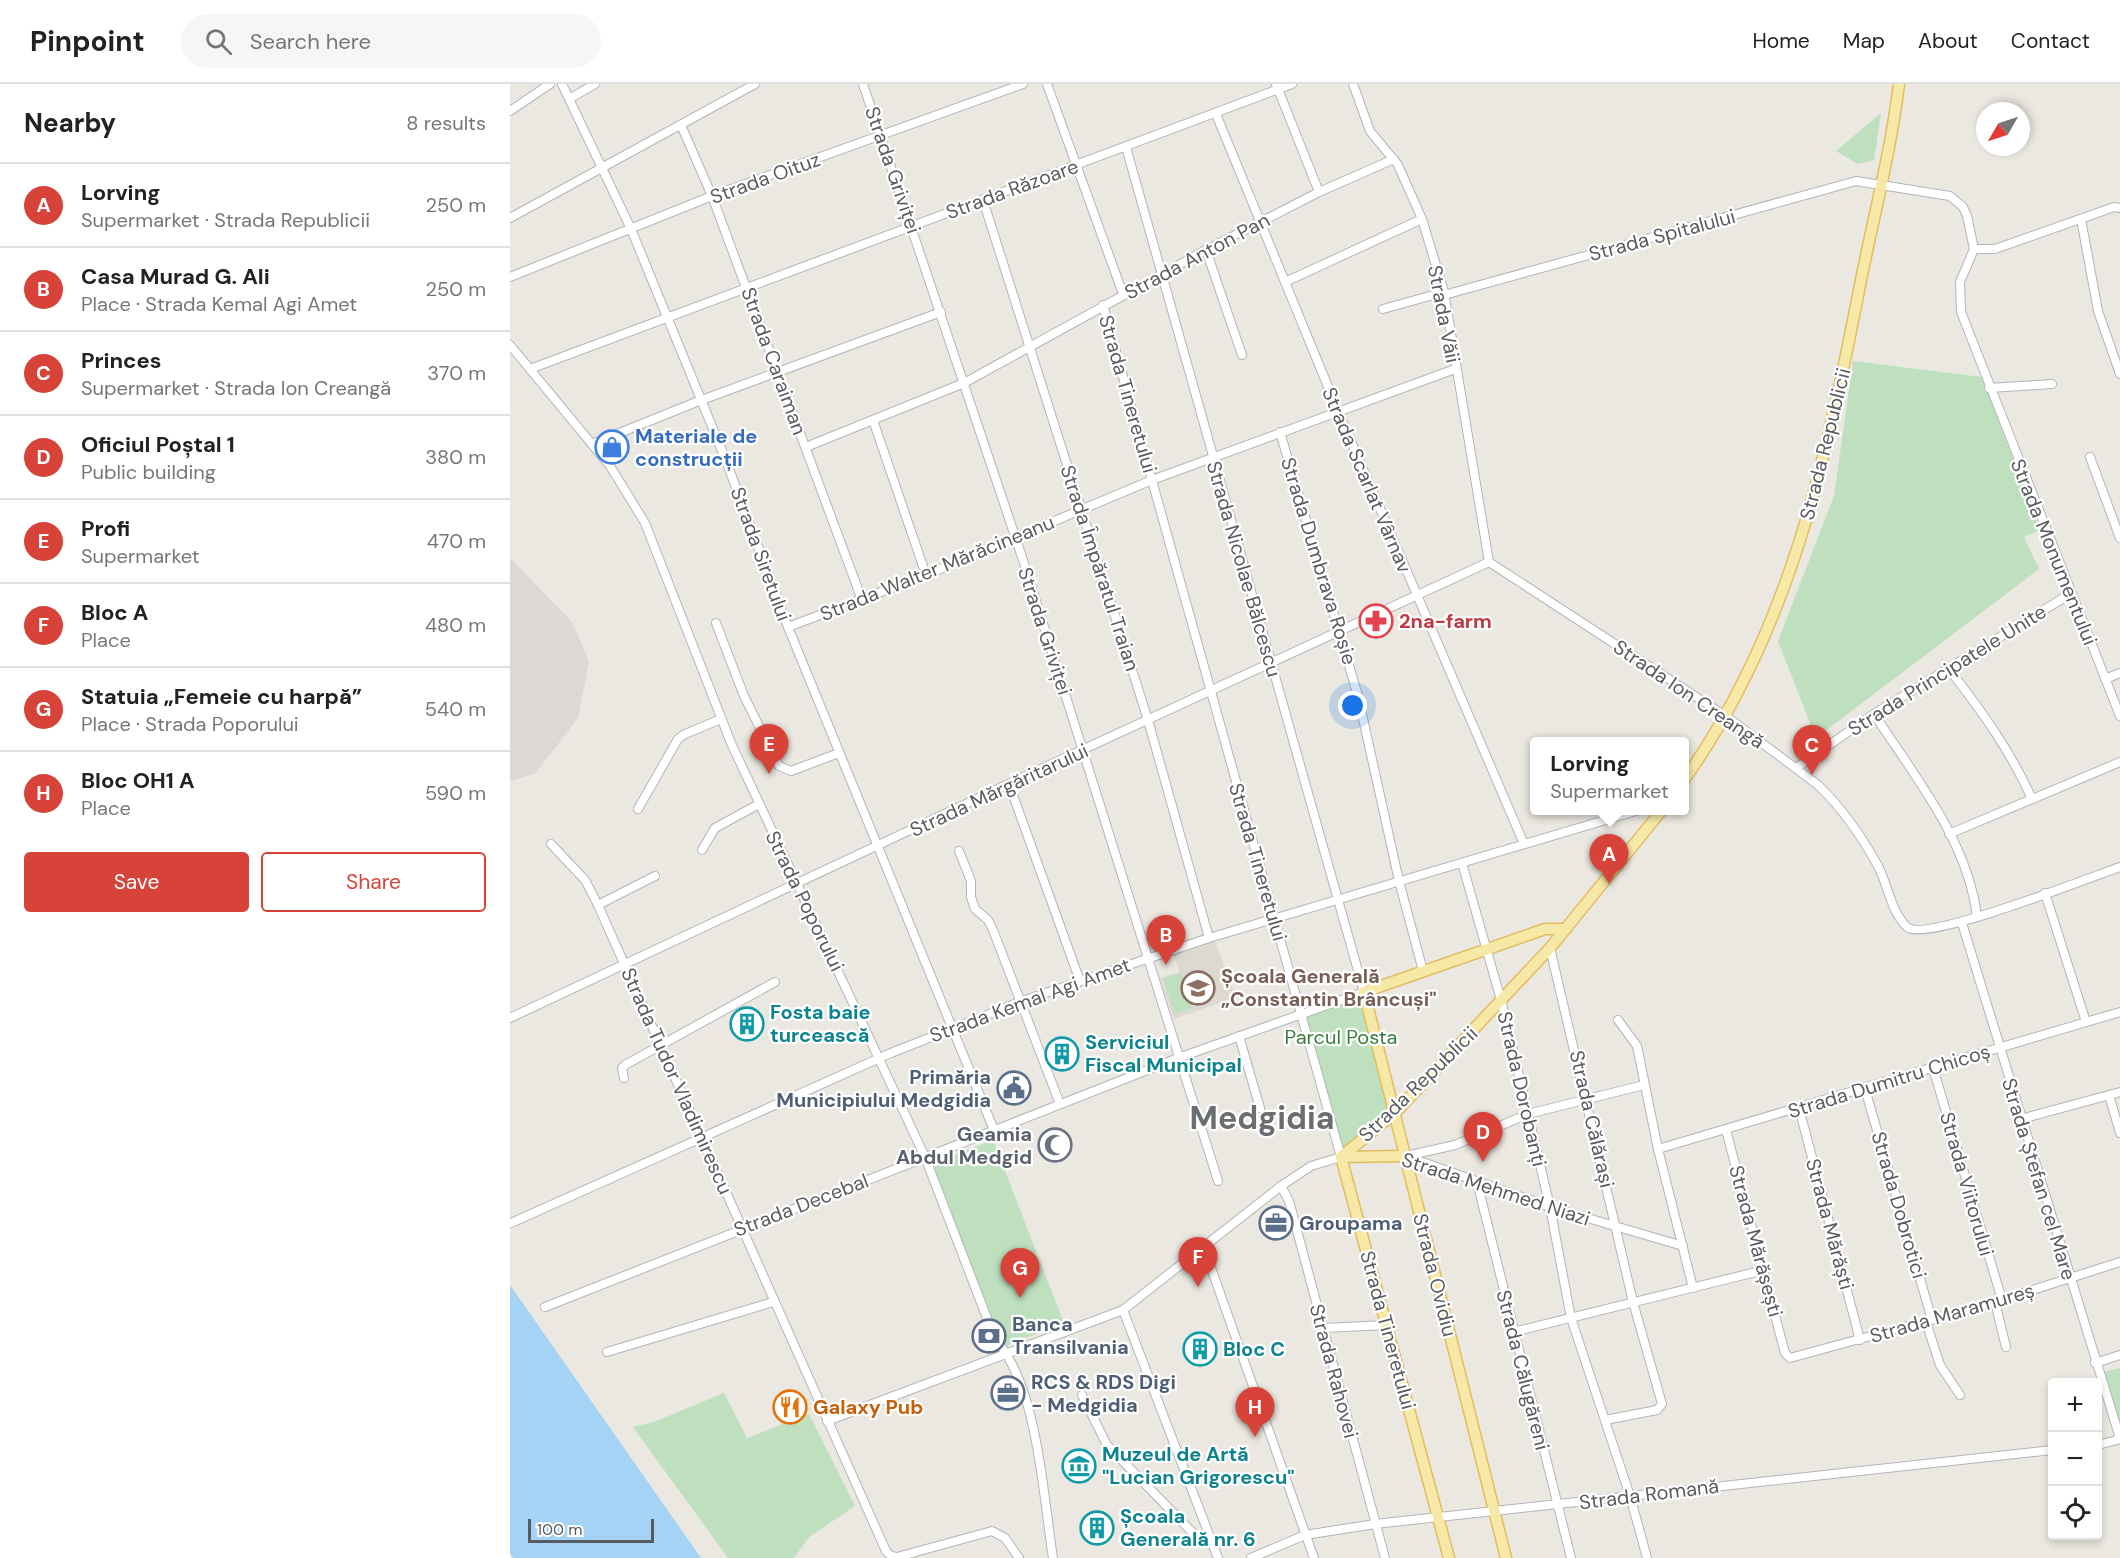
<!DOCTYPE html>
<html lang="en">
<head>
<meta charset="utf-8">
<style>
	:root { --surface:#fff; --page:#f6f6f6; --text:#222; --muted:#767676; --line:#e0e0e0; --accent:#d74339 }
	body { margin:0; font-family:"DM Sans",sans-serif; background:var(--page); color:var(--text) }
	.controls { position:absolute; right:18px; bottom:18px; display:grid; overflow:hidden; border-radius:6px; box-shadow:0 3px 9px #0003 }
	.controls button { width:54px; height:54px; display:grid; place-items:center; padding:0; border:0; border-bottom:2px solid var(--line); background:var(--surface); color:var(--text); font:30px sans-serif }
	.compass { position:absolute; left:1466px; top:18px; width:54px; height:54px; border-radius:50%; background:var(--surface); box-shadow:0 3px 9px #0003; rotate:231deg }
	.scale { position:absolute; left:18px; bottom:15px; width:126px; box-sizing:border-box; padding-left:6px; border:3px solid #595c5f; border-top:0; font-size:16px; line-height:21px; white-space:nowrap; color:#595c5f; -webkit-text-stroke:4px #fff; paint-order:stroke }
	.you { position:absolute; left:843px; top:622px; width:21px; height:21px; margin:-15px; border:4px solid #fff; border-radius:50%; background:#1a73e8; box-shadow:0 0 0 9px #1a73e833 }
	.badge { display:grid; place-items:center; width:39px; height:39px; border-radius:50%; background:var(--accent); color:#fff; font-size:20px; font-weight:700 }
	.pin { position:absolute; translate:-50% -50px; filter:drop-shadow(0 2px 3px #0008) }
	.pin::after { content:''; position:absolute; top:32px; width:21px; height:18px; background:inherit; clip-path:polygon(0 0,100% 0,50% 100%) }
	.popup { position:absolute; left:1020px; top:653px; width:159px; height:78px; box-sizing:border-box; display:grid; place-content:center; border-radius:6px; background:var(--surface); filter:drop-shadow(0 2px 4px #0005); font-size:20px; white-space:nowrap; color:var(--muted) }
	.popup b { font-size:22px; color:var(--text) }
	.popup::after { content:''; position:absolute; left:50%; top:100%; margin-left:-12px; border:12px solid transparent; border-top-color:var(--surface) }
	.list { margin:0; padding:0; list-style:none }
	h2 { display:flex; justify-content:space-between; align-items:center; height:78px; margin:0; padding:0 24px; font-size:26px }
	h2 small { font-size:20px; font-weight:400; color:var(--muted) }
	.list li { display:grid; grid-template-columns:39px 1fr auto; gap:18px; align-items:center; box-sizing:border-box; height:84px; padding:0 24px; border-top:2px solid var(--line) }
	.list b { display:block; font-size:22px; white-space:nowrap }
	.list p { margin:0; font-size:20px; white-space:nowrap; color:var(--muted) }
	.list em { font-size:20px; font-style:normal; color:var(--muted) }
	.actions { display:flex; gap:12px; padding:18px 24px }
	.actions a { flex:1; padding:14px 0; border:2px solid var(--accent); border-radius:6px; text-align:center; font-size:21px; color:var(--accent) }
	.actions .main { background:var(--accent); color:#fff }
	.icon { flex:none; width:33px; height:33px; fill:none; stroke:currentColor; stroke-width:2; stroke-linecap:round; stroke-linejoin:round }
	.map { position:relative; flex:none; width:1610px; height:1474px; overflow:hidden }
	header { display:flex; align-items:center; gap:36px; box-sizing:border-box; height:84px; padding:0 30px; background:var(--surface); border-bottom:2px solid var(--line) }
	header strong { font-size:28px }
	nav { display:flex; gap:33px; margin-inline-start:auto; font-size:21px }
	.search { width:420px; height:54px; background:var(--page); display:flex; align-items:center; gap:15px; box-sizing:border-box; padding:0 21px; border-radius:33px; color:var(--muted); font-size:22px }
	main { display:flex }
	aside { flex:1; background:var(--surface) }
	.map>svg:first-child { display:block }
</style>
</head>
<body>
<header>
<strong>Pinpoint</strong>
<div class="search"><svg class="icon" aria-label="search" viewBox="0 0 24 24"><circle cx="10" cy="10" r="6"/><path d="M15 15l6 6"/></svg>Search here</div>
<nav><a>Home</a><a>Map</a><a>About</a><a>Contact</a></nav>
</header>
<main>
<aside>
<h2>Nearby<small>8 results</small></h2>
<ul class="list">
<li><span class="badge">A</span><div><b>Lorving</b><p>Supermarket · Strada Republicii</p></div><em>250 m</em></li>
<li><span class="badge">B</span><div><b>Casa Murad G. Ali</b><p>Place · Strada Kemal Agi Amet</p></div><em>250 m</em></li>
<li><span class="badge">C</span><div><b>Princes</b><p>Supermarket · Strada Ion Creangă</p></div><em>370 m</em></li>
<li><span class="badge">D</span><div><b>Oficiul Poștal 1</b><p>Public building</p></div><em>380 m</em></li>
<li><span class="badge">E</span><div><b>Profi</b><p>Supermarket</p></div><em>470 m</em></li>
<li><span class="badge">F</span><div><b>Bloc A</b><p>Place</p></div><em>480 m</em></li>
<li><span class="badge">G</span><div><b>Statuia „Femeie cu harpă”</b><p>Place · Strada Poporului</p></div><em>540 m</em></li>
<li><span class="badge">H</span><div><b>Bloc OH1 A</b><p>Place</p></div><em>590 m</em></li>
</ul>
<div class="actions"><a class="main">Save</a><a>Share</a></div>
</aside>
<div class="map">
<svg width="1610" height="1474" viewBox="0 0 1610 1474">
	<rect width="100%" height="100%" fill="#eae8e0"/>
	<path fill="#dcd9d4" d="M0 474 62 538 79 577 68 634 25 690 0 697Z"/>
	<path fill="#ddd9d1" d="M704 855 726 913 664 935 650 894 669 888 663 868Z"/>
	<g fill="#bee0be">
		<path d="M1371 29 1364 76 1348 80 1326 67Z"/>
		<path d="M1343 277 1472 293 1530 446 1514 453 1529 485 1306 654 1268 557 1324 412Z"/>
		<path d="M671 889 682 924 665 930 653 895Z"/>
		<path d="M854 908 885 1029 831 1073 789 930Z"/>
		<path d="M483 1056 554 1239 490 1264 419 1081Z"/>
		<path d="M1610 1284V1345L1594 1288Z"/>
		<path d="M214 1309 237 1354 299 1330 345 1422 299 1453 284 1474H218L123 1343 144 1338Z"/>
	</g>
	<path fill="#a4d3f6" d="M0 1201 191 1474H3L0 1469Z"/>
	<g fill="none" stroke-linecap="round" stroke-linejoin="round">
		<g stroke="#b3b5b9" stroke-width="10">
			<g id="minor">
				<path d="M52 0 121 145 215 374 278 543 484 1046"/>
				<path d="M353 0 513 476 708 1097"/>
				<path d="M537 0 613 210"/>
				<path d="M766 0 809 108"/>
				<path d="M843 0 860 47 888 81 912 135 934 208 979 478"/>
				<path d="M59 15 85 0"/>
				<path d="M0 27 40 0"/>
				<path d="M706 30 828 327 1014 760"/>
				<path d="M171 41 202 112 352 516"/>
				<path d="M473 116 638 636 699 854"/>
				<path d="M0 134 245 0"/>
				<path d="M1571 135 1588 227 1610 290"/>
				<path d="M1464 165 1450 198 1451 228 1610 632"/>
				<path d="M1464 165H1485L1604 123 1610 124"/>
				<path d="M696 166 732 271"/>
				<path d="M0 193 202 112 513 0"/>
				<path d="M775 198 912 135"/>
				<path d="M934 211 1346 97 1440 112 1453 123 1457 132 1464 165"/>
				<path d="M873 225 934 208"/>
				<path d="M0 261 100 382 135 439 221 659 415 1073 485 1255C528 1302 533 1412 543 1474"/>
				<path d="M20 285 782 0"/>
				<path d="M1479 304 1542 300"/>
				<path d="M363 336 416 491"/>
				<path d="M770 348 848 612 889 797 913 887"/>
				<path d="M82 360 189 317 431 228"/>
				<path d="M296 363 454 299 696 166 809 108 884 75"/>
				<path d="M1580 373 1610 454"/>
				<path d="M979 478 1217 633 1308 701C1332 724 1352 753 1368 782 1378 801 1381 828 1397 843 1415 859 1581 793 1610 783"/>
				<path d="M206 539 234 612 269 682 281 687 329 669"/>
				<path d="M278 543 416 491 642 396 945 285"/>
				<path d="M1438 584C1471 626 1500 666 1522 715"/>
				<path d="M1595 595 1610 589"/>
				<path d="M1364 630C1405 693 1458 757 1467 833"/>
				<path d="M1286 684 1364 630 1560 510"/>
				<path d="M499 700 570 897"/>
				<path d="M128 725 168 655 175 650 211 635"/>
				<path d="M1439 750 1610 678"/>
				<path d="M41 760 75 796 88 821 376 1467 381 1472 387 1473 482 1447 495 1454 509 1474"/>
				<path d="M192 766 205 744 249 720"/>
				<path d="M449 767 461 797V813L465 825 478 836 483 846 550 1020"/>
				<path d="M952 779 991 916 1040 1123 1061 1234 1120 1412 1137 1474"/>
				<path d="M1535 809 1576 938"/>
				<path d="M88 821 145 792"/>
				<path d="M1452 839 1609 1351 1607 1356 1588 1361"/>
				<path d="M1040 864 1123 1218 1152 1320 1147 1326 1095 1336"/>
				<path d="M0 934 494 702 979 478"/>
				<path d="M1108 936 1127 962 1148 1065 1183 1204"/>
				<path d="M729 952 750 1024"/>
				<path d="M1423 984 1492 1216"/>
				<path d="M114 994 112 984 115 981 265 898"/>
				<path d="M1355 1005 1422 1236"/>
				<path d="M1599 1011 1610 1049"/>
				<path d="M1289 1024 1350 1256"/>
				<path d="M1511 1035 1610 1008"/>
				<path d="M1216 1046 1275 1269 1280 1274 1485 1218 1610 1178"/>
				<path d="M1148 1065 1610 928"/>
				<path d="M895 1072 1040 1123 1173 1162"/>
				<path d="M896 1072 945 1061 1018 1030 1134 1001"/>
				<path d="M967 1098 1061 1474"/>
				<path d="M771 1102 779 1117 875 1474"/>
				<path d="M1 1139 381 969 512 917 699 854 1129 726"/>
				<path d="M694 1164 804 1474"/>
				<path d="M1485 1218 1496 1263"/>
				<path d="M35 1223 668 974 854 908 616 63"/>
				<path d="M613 1226 708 1474"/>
				<path d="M1416 1238 1430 1281 1450 1311"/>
				<path d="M813 1244 877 1241"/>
				<path d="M1003 1248 1254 1186"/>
				<path d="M97 1268 263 1218"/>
				<path d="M1585 1279 1610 1271"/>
				<path d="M572 1311 597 1361 685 1451 700 1460"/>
				<path d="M317 1337 613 1226 771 1102 801 1082 831 1073 593 221"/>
				<path d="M741 1474 795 1451 865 1440 1542 1366"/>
			</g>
		</g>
		<g stroke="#e3bc60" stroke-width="13">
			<g id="major">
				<path d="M1174 696C1282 544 1316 375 1351 196 1364 131 1381 66 1389 0"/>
				<path d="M831 1073 885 1029 1040 864 1152 726"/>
				<path d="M831 1073 939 1474"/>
				<path d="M831 1073 895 1072"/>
				<path d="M996 1474 854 908 1035 845H1056"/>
			</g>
		</g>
		<use href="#minor" stroke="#fff" stroke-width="8"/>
		<use href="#major" stroke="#f6e9a8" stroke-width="10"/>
	</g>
	<defs>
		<g id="shop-ring" transform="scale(1.725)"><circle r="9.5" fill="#fff" stroke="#3f7fe0" stroke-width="1.5"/><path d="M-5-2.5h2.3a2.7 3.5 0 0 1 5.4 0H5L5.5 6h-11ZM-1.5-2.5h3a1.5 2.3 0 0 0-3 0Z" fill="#3f7fe0"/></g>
		<g id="pharmacy-ring" transform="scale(1.725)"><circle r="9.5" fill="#fff" stroke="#e0444e" stroke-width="1.5"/><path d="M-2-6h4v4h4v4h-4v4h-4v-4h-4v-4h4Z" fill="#e0444e"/></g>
		<g id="school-ring" transform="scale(1.725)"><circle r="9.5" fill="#fff" stroke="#8d6e63" stroke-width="1.5"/><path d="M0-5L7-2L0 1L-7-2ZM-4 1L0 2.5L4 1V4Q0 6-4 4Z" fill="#8d6e63"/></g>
		<g id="building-ring" transform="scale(1.725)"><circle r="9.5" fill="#fff" stroke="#0f9aa8" stroke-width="1.5"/><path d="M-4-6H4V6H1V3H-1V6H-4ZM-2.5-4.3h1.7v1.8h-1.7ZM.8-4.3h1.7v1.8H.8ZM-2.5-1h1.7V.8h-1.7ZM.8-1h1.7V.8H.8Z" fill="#0f9aa8"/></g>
		<g id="civic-ring" transform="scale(1.725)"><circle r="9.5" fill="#fff" stroke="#5c6f8a" stroke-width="1.5"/><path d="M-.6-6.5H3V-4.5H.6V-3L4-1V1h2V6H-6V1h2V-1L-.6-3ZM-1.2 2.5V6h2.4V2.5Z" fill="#5c6f8a"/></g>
		<g id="mosque-ring" transform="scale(1.725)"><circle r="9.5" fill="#fff" stroke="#6b7280" stroke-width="1.5"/><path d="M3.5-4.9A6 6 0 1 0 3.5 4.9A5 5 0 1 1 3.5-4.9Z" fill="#6b7280"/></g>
		<g id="office-ring" transform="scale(1.725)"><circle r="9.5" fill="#fff" stroke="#5c6f8a" stroke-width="1.5"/><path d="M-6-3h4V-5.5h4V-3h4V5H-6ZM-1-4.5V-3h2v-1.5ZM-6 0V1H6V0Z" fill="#5c6f8a"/></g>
		<g id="bank-ring" transform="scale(1.725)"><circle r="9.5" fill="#fff" stroke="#5c6f8a" stroke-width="1.5"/><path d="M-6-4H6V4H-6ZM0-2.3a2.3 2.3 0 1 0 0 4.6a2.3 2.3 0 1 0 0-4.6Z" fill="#5c6f8a"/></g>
		<g id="restaurant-ring" transform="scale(1.725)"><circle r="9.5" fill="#fff" stroke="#e8710a" stroke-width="1.5"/><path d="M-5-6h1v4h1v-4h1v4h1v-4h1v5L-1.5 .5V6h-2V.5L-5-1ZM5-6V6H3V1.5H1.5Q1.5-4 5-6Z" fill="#e8710a"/></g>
		<g id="museum-ring" transform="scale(1.725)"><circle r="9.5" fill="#fff" stroke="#0f9aa8" stroke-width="1.5"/><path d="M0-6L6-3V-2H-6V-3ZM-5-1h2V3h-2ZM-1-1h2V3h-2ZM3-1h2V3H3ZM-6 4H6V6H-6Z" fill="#0f9aa8"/></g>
	</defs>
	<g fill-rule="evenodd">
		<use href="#shop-ring" x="102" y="363"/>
		<use href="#pharmacy-ring" x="866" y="537"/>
		<use href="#school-ring" x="688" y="904"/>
		<use href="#building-ring" x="237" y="940"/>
		<use href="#building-ring" x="552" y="970"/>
		<use href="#civic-ring" x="504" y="1004"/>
		<use href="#mosque-ring" x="545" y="1061"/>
		<use href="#office-ring" x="766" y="1139"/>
		<use href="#bank-ring" x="479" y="1252"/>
		<use href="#building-ring" x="690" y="1265"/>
		<use href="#office-ring" x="498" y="1309"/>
		<use href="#restaurant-ring" x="280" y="1323"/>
		<use href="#museum-ring" x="569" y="1382"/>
		<use href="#building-ring" x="587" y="1444"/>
	</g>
	<g text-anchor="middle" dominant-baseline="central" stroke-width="4.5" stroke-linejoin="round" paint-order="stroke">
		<g font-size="20" fill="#595c5f" stroke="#fff">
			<text transform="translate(383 86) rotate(71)">Strada Griviței</text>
			<text transform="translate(255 94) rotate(-20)">Strada Oituz</text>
			<text transform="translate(502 105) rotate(-20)">Strada Răzoare</text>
			<text transform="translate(1152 151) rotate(-15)">Strada Spitalului</text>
			<text transform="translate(687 172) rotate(-28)">Strada Anton Pan</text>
			<text transform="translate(934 230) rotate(79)">Strada Văii</text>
			<text transform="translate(264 277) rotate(70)">Strada Caraiman</text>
			<text transform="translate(618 310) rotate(74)">Strada Tineretului</text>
			<text transform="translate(1315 360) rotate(-76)">Strada Republicii</text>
			<text transform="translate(857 396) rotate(67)">Strada Scarlat Vârnav</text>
			<text transform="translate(1544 468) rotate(68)">Strada Monumentului</text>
			<text transform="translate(251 470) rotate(70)">Strada Siretului</text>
			<text transform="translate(809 477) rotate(73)">Strada Dumbrava Roșie</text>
			<text transform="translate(427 484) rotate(-22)">Strada Walter Mărăcineanu</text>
			<text transform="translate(590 484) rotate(72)">Strada Împăratul Traian</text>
			<text transform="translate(734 485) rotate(74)">Strada Nicolae Bălcescu</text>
			<text transform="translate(535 547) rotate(72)">Strada Griviței</text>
			<text transform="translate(1437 586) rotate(-32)">Strada Principatele Unite</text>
			<text transform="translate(1179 610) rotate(34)">Strada Ion Creangă</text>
			<text transform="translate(489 706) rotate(-25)">Strada Mărgăritarului</text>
			<text transform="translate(748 778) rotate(74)">Strada Tineretului</text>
			<text transform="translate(295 817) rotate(64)">Strada Poporului</text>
			<text transform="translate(520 916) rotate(-20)">Strada Kemal Agi Amet</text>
			<text transform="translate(167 997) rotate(66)">Strada Tudor Vladimirescu</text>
			<text transform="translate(1379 997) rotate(-17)">Strada Dumitru Chicoș</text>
			<text transform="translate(908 1000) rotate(-44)">Strada Republicii</text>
			<text transform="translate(1012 1005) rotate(77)">Strada Dorobanți</text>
			<text transform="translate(1082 1035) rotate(77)">Strada Călărași</text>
			<text transform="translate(1529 1095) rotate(73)">Strada Ștefan cel Mare</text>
			<text transform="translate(1457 1100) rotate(74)">Strada Viitorului</text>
			<text transform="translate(986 1105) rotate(18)">Strada Mehmed Niazi</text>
			<text transform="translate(291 1121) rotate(-21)">Strada Decebal</text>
			<text transform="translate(1389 1121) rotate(74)">Strada Dobrotici</text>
			<text transform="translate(1320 1140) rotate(75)">Strada Mărăști</text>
			<text transform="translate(1246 1157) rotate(75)">Strada Mărășești</text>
			<text transform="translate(925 1191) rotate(76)">Strada Ovidiu</text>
			<text transform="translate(1442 1229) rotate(-16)">Strada Maramureș</text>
			<text transform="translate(878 1246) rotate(75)">Strada Tineretului</text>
			<text transform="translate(1013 1286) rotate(76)">Strada Călugăreni</text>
			<text transform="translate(824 1287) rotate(75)">Strada Rahovei</text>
			<text transform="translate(1139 1410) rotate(-7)">Strada Romană</text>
		</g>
		<g font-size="20" font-weight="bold" fill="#366cbe" stroke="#fff" text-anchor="start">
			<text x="125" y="352">Materiale de<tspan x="125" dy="23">construcții</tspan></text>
		</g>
		<g font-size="20" font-weight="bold" fill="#be3a42" stroke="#fff" text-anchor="start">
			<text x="889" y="537">2na-farm</text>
		</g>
		<g font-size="20" font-weight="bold" fill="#785e54" stroke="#fff" text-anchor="start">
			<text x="711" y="892">Școala Generală<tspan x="711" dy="23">„Constantin Brâncuși"</tspan></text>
		</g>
		<g font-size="20" font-weight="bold" fill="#0d838f" stroke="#fff" text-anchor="start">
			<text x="260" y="928">Fosta baie<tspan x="260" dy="23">turcească</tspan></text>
			<text x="575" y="958">Serviciul<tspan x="575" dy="23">Fiscal Municipal</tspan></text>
			<text x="713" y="1265">Bloc C</text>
			<text x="592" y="1370">Muzeul de Artă<tspan x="592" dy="23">"Lucian Grigorescu"</tspan></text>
			<text x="610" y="1432">Școala<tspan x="610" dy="23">Generală nr. 6</tspan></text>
		</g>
		<g font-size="20" fill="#3b7c3d" stroke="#fff">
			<text x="831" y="953">Parcul Posta</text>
		</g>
		<g font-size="20" font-weight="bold" fill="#4e5e75" stroke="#fff" text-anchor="start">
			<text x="481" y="993" text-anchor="end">Primăria<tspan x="481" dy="23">Municipiului Medgidia</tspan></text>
			<text x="789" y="1139">Groupama</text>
			<text x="502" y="1240">Banca<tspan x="502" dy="23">Transilvania</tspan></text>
			<text x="521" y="1298">RCS &amp; RDS Digi<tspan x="521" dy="23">- Medgidia</tspan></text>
		</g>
		<g font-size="20" font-weight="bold" fill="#5b616d" stroke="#fff" text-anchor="end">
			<text x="522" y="1050">Geamia<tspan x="522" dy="23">Abdul Medgid</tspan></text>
		</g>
		<g font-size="20" font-weight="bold" fill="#c56008" stroke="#fff" text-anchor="start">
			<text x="303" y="1323">Galaxy Pub</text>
		</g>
		<g font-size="32" font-weight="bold" fill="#6a6e71" stroke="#fff">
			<text x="752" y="1034">Medgidia</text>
		</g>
	</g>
</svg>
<div class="controls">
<button>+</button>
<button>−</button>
<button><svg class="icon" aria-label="locate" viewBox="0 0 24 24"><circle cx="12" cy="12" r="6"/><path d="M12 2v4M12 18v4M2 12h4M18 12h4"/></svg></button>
</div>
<svg class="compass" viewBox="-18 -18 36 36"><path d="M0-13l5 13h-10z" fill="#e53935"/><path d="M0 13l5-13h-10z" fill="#767676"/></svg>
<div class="scale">100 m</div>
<div class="you"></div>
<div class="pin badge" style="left:1099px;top:800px">A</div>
<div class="popup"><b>Lorving</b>Supermarket</div>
<div class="pin badge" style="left:656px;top:881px">B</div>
<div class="pin badge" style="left:1302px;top:691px">C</div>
<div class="pin badge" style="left:973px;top:1078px">D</div>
<div class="pin badge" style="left:259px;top:690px">E</div>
<div class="pin badge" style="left:688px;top:1203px">F</div>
<div class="pin badge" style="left:510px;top:1214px">G</div>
<div class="pin badge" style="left:745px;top:1353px">H</div>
</div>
</main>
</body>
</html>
